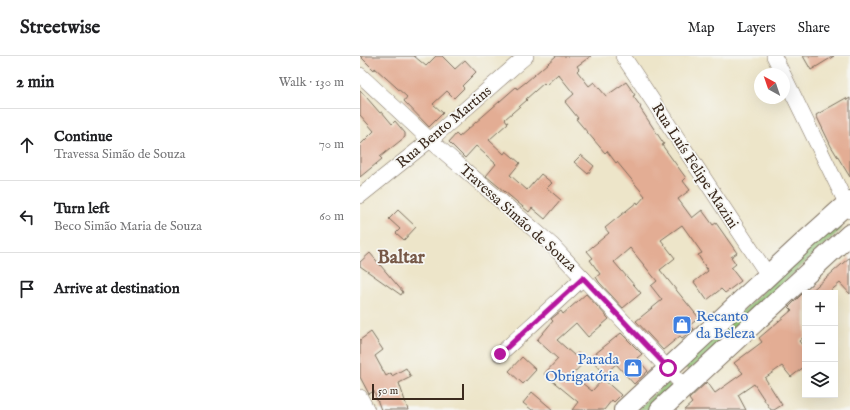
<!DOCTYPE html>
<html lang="en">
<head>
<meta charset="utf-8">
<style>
	:root { --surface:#fff; --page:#f6f6f6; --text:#202124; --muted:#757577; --line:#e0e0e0 }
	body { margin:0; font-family:"IM FELL English",serif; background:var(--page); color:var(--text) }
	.controls { position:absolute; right:12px; bottom:12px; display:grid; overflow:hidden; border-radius:0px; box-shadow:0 4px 16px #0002 }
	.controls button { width:36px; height:36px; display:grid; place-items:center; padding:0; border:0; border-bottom:1px solid var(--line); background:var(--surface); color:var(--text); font:20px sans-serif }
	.compass { position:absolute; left:394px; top:12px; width:36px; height:36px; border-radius:50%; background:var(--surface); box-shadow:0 4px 16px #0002; rotate:320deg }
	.scale { position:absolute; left:12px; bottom:10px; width:92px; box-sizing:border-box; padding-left:4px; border:2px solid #3b2a1e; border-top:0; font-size:11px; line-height:14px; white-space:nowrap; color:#3b2a1e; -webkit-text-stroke:3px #f6f6f2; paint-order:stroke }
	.stop { position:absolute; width:12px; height:12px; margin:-9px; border:3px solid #b5179e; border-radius:50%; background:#fff }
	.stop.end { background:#b5179e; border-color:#fff; box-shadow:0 1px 4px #0008 }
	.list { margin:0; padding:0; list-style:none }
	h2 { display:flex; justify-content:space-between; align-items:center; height:52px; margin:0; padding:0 16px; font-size:17px }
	h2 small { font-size:13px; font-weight:400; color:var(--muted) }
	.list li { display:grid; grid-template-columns:26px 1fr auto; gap:12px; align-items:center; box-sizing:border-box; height:72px; padding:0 16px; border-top:1px solid var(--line) }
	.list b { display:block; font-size:15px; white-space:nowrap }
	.list p { margin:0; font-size:13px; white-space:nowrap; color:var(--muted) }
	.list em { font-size:13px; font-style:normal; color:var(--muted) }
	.icon { flex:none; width:22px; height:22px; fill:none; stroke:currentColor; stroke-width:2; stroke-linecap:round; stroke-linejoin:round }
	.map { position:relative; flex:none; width:490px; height:354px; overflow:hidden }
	header { display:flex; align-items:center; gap:24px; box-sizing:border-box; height:56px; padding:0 20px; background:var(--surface); border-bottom:1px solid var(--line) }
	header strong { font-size:19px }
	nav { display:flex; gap:22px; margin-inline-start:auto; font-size:14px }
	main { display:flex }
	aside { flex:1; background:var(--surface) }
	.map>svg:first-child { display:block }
</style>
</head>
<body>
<header>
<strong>Streetwise</strong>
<nav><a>Map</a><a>Layers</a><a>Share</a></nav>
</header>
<main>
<aside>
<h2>2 min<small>Walk · 130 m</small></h2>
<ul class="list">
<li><svg class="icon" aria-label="ahead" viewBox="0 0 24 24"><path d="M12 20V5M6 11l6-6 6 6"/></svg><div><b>Continue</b><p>Travessa Simão de Souza</p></div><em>70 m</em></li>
<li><svg class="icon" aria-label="left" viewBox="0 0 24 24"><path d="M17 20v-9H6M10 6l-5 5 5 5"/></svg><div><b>Turn left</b><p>Beco Simão Maria de Souza</p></div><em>60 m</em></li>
<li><svg class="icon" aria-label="arrive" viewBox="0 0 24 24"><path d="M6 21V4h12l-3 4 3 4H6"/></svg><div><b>Arrive at destination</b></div></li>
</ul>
</aside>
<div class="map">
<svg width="490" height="354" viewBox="0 0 490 354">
	<rect width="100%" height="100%" fill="#f6f6f2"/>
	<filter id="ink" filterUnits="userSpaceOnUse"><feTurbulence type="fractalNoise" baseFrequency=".025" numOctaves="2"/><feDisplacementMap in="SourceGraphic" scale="8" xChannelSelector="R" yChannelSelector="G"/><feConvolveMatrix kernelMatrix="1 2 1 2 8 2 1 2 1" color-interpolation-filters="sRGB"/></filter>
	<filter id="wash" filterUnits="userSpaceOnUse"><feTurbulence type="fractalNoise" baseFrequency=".012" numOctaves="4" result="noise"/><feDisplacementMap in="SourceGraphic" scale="16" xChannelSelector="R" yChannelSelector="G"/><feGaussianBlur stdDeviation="0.9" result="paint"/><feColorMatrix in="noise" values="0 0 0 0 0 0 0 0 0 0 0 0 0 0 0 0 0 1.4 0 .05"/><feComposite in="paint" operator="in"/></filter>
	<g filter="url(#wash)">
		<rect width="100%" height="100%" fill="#ede5c9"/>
		<g fill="#90c475" stroke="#66774a">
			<path d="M476 167 481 173 329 315 324 310Z"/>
			<path d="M307 326 312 332 289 354H277Z"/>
		</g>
		<g id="blocks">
			<g fill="#e3ad94">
				<path d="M0 0H54L66 10 76 0H82L95 13 105 4 116 16 102 30 104 32 94 42 87 35 73 48 83 57 69 71 44 45 47 41 15 12 14 14Z"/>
				<path d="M196 0H231L217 10 219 13 217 15 229 30 234 26 246 40 266 26 275 39 273 40 281 51 280 52 304 88 302 89 326 122 323 125 330 134 318 143 332 162 342 154 353 169 356 167 377 197 371 201 376 208 371 212 381 225 365 237 361 233 347 244 334 226 348 215 338 199 342 197 322 169 301 184 315 202 300 214 339 262 330 269 334 273 322 282 320 280 303 294 276 265 302 244 291 230 297 225 270 192 254 206 281 237 263 252 239 226 236 221 240 218 230 204 233 202 227 195 249 177 245 172 277 146 278 148 285 140 257 106 256 107 247 95 245 97 216 63 218 62 205 46 214 38 198 18 186 29 184 27 166 43 167 44 145 63 148 67 129 84 144 98 146 95 160 107 150 119 167 134 181 118 192 127 187 132 201 144 185 163 172 152 169 156 126 120 136 108 116 90 105 102 89 86 96 78 99 81 156 31 157 33 166 26Z"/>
				<path d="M443 0H474L451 14Z"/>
				<path d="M0 34 20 57 22 56 32 68 35 65 45 77V81L20 101 22 103 0 121V89L14 75 0 59Z"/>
				<path d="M486 42 487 44 490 42V121L471 90 456 59Z"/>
				<path d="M221 99 234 110 228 118 214 106Z"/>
				<path d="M38 154 56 171 44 184 36 177 40 173 29 163Z"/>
				<path d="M10 197 43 236 41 239 0 210V206Z"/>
				<path d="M490 201V238L480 227 468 237H449Z"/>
				<path d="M443 237 445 240V280L439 285 445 293V310L431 321 422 310 405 322 422 349 414 354H411L394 328 378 339 386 354H324L332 347 329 343 347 326 355 337 383 317 374 307 402 286 399 282 432 254 429 251Z"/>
				<path d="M226 238 249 263 228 281 216 267 197 284 215 300 218 297 226 304 212 319 232 335 243 323 261 339 254 346 252 344 244 354H212L218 346 184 318 198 303 177 284 193 265 191 263 201 255 203 258Z"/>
				<path d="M11 276 23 294 15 300 26 320 31 317 32 320 46 312 51 321 39 327 48 354H21L14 335 9 338 0 321V284Z"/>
				<path d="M261 277 282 298 277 302 288 315 274 328 256 308 245 318 230 302Z"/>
				<path d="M162 301 176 314 163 328 149 315Z"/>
				<path d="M172 336 193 354H172L163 347Z"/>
			</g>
		</g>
	</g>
	<g filter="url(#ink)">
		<use href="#blocks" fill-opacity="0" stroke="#796b5a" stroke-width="1"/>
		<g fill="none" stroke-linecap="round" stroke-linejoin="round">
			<g stroke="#796b5a" stroke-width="16">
				<g id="minor">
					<path d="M263 0 408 219"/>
					<path d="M414 0 423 18"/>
					<path d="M0 19 70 84 192 189 325 331"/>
					<path d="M424 20 490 155"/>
					<path d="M0 140 70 84 166 0"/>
					<path d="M140 298 223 222"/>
					<path d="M0 341 7 354"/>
				</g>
			</g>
			<g stroke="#796b5a" stroke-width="22">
				<g id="major">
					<path d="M264 354 443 187 490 145"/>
					<path d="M300 354 490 178"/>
				</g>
			</g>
			<use href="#minor" stroke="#fff" stroke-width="15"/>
			<use href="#major" stroke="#fff" stroke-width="20"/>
		</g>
	</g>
	<g fill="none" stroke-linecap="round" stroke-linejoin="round" filter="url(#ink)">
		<path stroke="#b5179e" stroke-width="5" d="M140 298 223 222 308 312"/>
	</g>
	<defs>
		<g id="shop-square" transform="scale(1)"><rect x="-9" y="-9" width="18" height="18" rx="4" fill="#3f7fe0" stroke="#f6f6f2"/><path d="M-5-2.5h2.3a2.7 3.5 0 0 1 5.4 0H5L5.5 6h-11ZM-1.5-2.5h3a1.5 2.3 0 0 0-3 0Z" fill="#fff"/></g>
	</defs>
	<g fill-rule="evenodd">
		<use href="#shop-square" x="322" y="269"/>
		<use href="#shop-square" x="273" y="312"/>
	</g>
	<g text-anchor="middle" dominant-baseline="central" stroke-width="3.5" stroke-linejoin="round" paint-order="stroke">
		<g font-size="15" fill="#3b2a1e" stroke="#f6f6f2">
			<text transform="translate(84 71) rotate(-40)">Rua Bento Martins</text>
			<text transform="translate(335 110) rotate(57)">Rua Luís Felipe Mazini</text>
			<text transform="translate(158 162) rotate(42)">Travessa Simão de Souza</text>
		</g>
		<g font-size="15" fill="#366cbe" stroke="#f6f6f2" text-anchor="start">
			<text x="336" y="260">Recanto<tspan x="336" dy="17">da Beleza</tspan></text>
			<text x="259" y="303" text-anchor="end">Parada<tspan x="259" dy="17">Obrigatória</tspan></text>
		</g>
		<g font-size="19" font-weight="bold" fill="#765847" stroke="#f6f6f2">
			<text x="41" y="202">Baltar</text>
		</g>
	</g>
</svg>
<div class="controls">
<button>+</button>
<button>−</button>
<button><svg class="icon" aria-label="layers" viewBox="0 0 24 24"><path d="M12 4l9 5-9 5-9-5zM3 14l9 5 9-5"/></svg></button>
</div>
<svg class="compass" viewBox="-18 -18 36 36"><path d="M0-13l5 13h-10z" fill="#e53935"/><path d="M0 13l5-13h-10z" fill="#757577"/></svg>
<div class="scale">50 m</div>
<div class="stop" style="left:308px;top:312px"></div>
<div class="stop end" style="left:140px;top:298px"></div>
</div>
</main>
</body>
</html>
